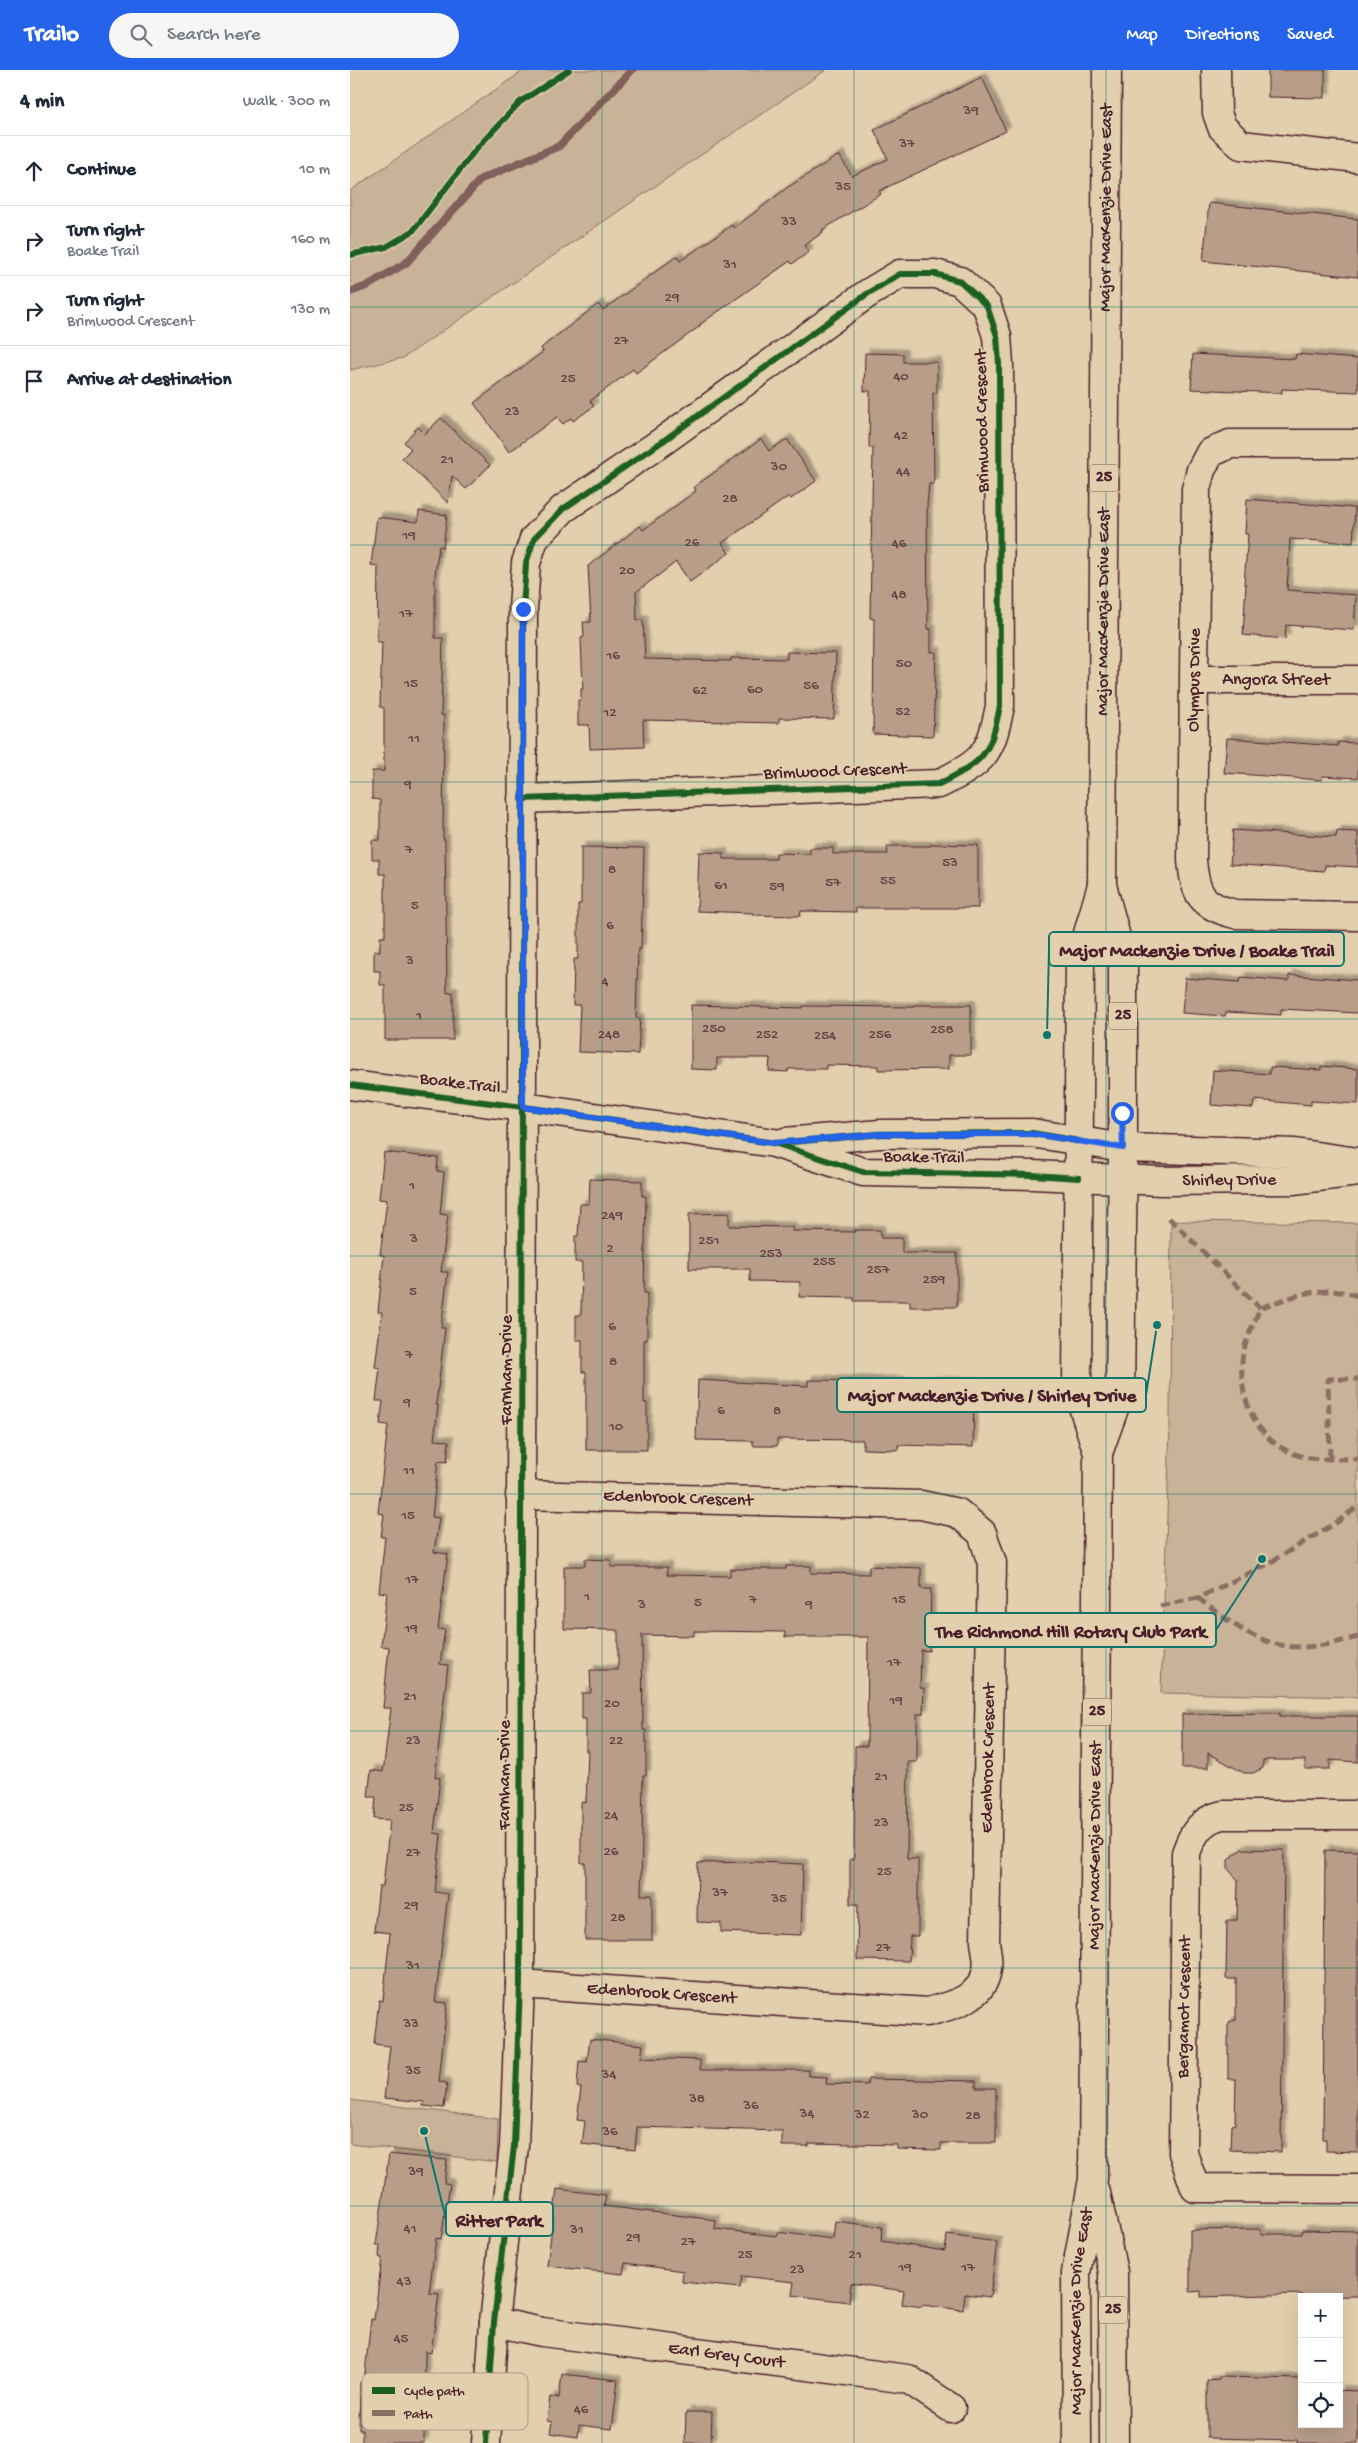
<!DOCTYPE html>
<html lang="en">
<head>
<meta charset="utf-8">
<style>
	:root { --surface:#fff; --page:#f6f6f7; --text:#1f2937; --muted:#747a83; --line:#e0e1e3; --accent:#2563eb }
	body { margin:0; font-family:"Gochi Hand",sans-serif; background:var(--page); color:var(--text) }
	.controls { position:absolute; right:15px; bottom:15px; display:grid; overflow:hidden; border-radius:0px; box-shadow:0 5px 20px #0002 }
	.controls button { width:45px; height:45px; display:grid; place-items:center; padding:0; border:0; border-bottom:1px solid var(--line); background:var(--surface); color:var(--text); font:25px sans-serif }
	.stop { position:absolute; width:15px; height:15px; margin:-11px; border:4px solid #2563eb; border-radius:50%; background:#fff }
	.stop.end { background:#2563eb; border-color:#fff; box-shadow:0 1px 5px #0008 }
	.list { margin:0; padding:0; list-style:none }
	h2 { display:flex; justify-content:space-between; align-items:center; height:65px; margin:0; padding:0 20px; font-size:21px }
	h2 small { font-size:16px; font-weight:400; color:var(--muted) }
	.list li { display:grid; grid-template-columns:32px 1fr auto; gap:15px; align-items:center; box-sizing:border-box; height:70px; padding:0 20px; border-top:1px solid var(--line) }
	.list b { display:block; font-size:19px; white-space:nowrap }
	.list p { margin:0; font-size:16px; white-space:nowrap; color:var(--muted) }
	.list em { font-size:16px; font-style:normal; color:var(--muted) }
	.icon { flex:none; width:28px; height:28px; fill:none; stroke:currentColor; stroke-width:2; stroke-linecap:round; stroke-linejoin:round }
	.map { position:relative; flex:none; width:1008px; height:2373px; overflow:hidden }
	header { display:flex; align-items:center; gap:30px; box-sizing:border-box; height:70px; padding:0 25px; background:var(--accent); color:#fff }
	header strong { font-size:24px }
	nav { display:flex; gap:28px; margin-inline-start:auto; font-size:18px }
	.search { width:350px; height:45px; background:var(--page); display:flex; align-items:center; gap:12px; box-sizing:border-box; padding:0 18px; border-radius:28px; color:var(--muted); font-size:19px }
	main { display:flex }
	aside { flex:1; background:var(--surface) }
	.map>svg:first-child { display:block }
</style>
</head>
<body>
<header>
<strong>Trailo</strong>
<div class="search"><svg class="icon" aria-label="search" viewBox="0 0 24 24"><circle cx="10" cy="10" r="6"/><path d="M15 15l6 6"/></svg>Search here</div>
<nav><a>Map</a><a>Directions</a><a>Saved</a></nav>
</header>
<main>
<aside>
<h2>4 min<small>Walk · 300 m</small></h2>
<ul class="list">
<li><svg class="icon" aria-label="ahead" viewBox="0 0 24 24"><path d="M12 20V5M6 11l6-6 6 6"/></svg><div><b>Continue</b></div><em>10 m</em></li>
<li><svg class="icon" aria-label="right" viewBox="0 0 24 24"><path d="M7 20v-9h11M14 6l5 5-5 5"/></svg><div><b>Turn right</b><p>Boake Trail</p></div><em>160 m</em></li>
<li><svg class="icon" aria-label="right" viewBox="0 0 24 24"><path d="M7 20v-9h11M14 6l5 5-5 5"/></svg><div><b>Turn right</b><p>Brimwood Crescent</p></div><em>130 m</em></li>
<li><svg class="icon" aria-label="arrive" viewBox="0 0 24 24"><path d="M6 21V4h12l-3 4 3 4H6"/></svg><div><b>Arrive at destination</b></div></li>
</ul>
</aside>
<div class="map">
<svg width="1008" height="2373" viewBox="0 0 1008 2373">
	<defs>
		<filter id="shadow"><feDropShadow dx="4.5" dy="-4.5" stdDeviation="1" flood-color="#0004"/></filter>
	</defs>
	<rect width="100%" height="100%" fill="#e2cfad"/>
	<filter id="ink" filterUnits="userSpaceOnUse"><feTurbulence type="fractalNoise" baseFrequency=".02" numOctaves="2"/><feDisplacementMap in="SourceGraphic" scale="10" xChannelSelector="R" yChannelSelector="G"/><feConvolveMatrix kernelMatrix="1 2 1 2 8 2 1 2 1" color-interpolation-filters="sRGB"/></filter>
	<g filter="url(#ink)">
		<g fill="#c9b398" stroke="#8a6962">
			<path d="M174 0H476L53 288 0 300V121Z"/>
			<path d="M821 1151 1008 1153V1627L811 1623 820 1356Z"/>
			<path d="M0 2030 148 2049 147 2092 0 2074Z"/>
		</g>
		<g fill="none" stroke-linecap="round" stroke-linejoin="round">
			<path stroke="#815f5a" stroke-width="8" d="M0 222 17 216 56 193 131 109 209 76 282 0"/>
		</g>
		<g fill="#b89e89" stroke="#4a1f2b" filter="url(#shadow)">
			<path d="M918 0H975V28L918 27Z"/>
			<path d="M632 7 656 61 529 121 531 124 472 160 473 162 454 176 459 182 442 194 440 191 349 255 350 256 286 303 283 299 240 331 244 336 223 351 221 348 213 354 207 347 159 382 124 333 193 282 191 278 248 234 253 240 327 186 330 191 382 155 384 158 438 117 489 85 502 106 538 89 524 60Z"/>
			<path d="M859 133 1008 149V207L853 191Z"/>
			<path d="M515 283 553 284V292H587V323H583L584 414H579L577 435 578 559H581V582H586L583 666 523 664 524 549 520 548 523 378H519L520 321H514Z"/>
			<path d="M843 284 945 289 946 284 1008 289V322L932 319V323L841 319Z"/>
			<path d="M91 348 140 395 116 419 102 406 98 433 52 388 61 379 54 372 68 357 75 364Z"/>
			<path d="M411 369 419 381 437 369 466 411 441 429 439 426 372 473 379 483 340 512 326 492 286 522 287 550H293L295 589 381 591V588L437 589V582L486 583 484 649 429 648V653L293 650 294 677 240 679 239 655H228V630H231V619H233L231 568 234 567 233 552H241L238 496 290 456 293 460 346 421 344 417Z"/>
			<path d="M897 429 1005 438 1003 473 940 469 937 520 1006 525 1004 560 936 555 935 569 893 565 896 514H894L898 464H895Z"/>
			<path d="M69 441 97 445 93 477 89 476 85 504V568H93L91 645H94L93 769H95L97 923 103 922V970H35V915H30V901H24V881H30V867H35V804H29V789H22V770H30V730L22 729V701H34V638L30 637 32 572H27L28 496 21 495 27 447 68 452Z"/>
			<path d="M877 668 988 676V672L1008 673V708L973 706 972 710 874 703Z"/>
			<path d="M883 760 986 767 987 761 1008 762V797L975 795 974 801 880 794Z"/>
			<path d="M581 774 628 775V838H506V842L451 841 450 846 403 845V843L347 841 349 782 373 783V789H426V783L460 784V778H483V784H538L537 776H581Z"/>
			<path d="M231 777 294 778 291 879H288L286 948H290L288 984 228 982 230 935H223L224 889H228V834H231Z"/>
			<path d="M939 905 1008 910V943L931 939V945L876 942 875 946 832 943 835 908 890 912 891 907 939 911Z"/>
			<path d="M341 935 453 938V936L564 937V935H621V985H599V999L528 1000V996L476 995V999H438V1002L419 1001 420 988H367V1000L341 999Z"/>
			<path d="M971 996 1008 999V1034L961 1031V1035L904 1030 903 1038 861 1035 863 1000 920 1004V997L971 1000Z"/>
			<path d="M34 1082 88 1088 87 1101 94 1102 90 1144 98 1145 91 1202H98L91 1258H95L86 1335H88L84 1370 99 1371 97 1392 88 1391 82 1447 89 1448 84 1482 98 1484 88 1559 95 1560 90 1594 98 1595 85 1707 90 1708 84 1763 91 1764 85 1822 98 1824 85 1932 97 1933 89 2012 97 2013 94 2038 73 2036 74 2032 34 2028 40 1976 24 1974 29 1930 33 1931 40 1863 24 1861 29 1816H33L40 1750 24 1749 26 1727H18L21 1700 33 1702 41 1638H33L39 1577 31 1576 37 1523 29 1522 35 1467H31L34 1444 28 1443 38 1355 30 1354 33 1331H26L30 1298 25 1297 32 1242H28L34 1185H30L37 1130 29 1129Z"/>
			<path d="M240 1109 292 1111V1126H296L294 1223H297V1270H294V1333H297V1380H236V1302H232V1270H226V1245H231L232 1192H225V1166H228L230 1134H239Z"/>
			<path d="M379 1143V1156L442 1157V1161L505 1162V1160H530L531 1168H552V1183H607V1237H560V1231H504V1228L449 1227 450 1212 400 1211V1199H339V1144Z"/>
			<path d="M348 1310 458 1316V1310L624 1312 623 1377 548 1375V1380L513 1379V1370L427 1369V1376H403V1371L346 1370Z"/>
			<path d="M235 1489 261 1490V1497H317V1505L380 1506V1499H436V1496H461V1503L519 1504V1496L571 1498V1519H581L580 1559 579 1581 571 1580 570 1618H574L573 1644H567V1692H558L557 1789H568V1866H560L559 1891 507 1890 508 1834H500V1789H504L505 1676H517L518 1567H435V1562L344 1561V1566L292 1565 293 1660H296V1705H293L291 1825H302V1870H235V1793H231V1732L236 1733 238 1681H236V1649H232V1623H241L240 1600H268V1560L214 1559V1496H235Z"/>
			<path d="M930 1643V1646H1008V1692L980 1690V1699H955V1690H913V1698L903 1703H894L858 1683V1698H832V1644Z"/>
			<path d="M892 1779 934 1780 931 2082 880 2080 881 2055 885 2054 886 2009H878V1952L886 1950V1909H876L877 1850H887L888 1810 878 1799V1790Z"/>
			<path d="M975 1780 1008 1781V2082L976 2081V2069H973Z"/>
			<path d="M407 1792 453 1794 451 1865 371 1862V1853L347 1852 348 1793Z"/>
			<path d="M240 1969 293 1975 291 1988 350 1990V2000H459L458 2006 477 2007 476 2014 517 2015 518 2009 626 2011V2018H646V2073H591V2080L547 2079V2075L459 2073V2076H432V2061L287 2057 285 2080 232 2074 235 2051 227 2050 231 2018 227 2017 229 1991 237 1992Z"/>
			<path d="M39 2084 97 2090 94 2113 100 2114 91 2169 86 2168 79 2223 89 2224 81 2282 75 2281 74 2373H12V2360H9L10 2312H14L21 2249 24 2250 32 2188 29 2187 30 2175H26Z"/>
			<path d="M207 2119 256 2125 254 2136 366 2150 365 2159 427 2166V2162L483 2169 485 2151 532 2157 531 2171 595 2181 597 2165 647 2172 640 2227 615 2224 613 2240 572 2235V2237L552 2234 554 2221 501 2213 499 2232 442 2225 444 2212 392 2206 390 2218 332 2212 333 2201 275 2193 273 2204 197 2196Z"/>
			<path d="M910 2159 911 2164H952V2160L1008 2161V2226L953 2227 952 2224 851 2227V2221L840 2222V2160Z"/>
			<path d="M212 2304 268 2310 262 2359 229 2355 228 2367 200 2363 202 2352 197 2351 200 2327 209 2328Z"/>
			<path d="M869 2307 952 2309V2354H989V2320L1008 2321V2373H947V2370L857 2368V2311L869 2310Z"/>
			<path d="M336 2342H362L361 2373H335Z"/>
		</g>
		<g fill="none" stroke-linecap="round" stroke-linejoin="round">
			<g stroke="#4a1f2b" stroke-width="31">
				<g id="street">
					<path d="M866 0 867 43 872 57 891 75 1008 88"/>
					<path d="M1008 374H880L860 383 851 400 846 419 842 790C845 824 851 836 885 844L1008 846"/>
					<path id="s1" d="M845 610H1008"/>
					<path d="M1008 1745H872C851 1750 843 1763 836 1783L833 2083 845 2118 1008 2119"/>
					<path id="s2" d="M170 1914 577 1942C601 1936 633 1929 637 1899 639 1891 636 1880 635 1872L642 1493 632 1463 608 1443 571 1435 170 1425"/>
					<path id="s3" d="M144 2252 192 2262 558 2309 601 2338"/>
					<path d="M136 2373 144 2252 164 2076 170 1914 173 539 176 493 184 469 213 439 313 371 517 224 550 204H585L610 211 637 236 647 266 649 294 650 636C640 686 634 691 589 714L172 729"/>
				</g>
			</g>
			<g stroke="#4a1f2b" stroke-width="31">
				<g id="secondary">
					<path id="s4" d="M0 1015 173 1037 424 1073 513 1102 683 1105 812 1111 943 1110 1008 1102"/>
					<path d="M435 1072 530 1064 682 1063 773 1078 945 1083 1008 1092"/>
				</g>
			</g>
			<g stroke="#4a1f2b" stroke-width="31">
				<g id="primary">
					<path id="s5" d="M748 1383 770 1322 773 1078V893L752 815 757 0"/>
					<path d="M746 2123 763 2202 764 2373"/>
					<path id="s6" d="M727 2373 726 2203 743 2109 748 1383 727 1318 730 891 752 815"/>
				</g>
			</g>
			<use href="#street" stroke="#e2cfad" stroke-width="28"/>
			<use href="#secondary" stroke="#e2cfad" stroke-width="28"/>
			<use href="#primary" stroke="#e2cfad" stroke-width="28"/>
			<g stroke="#8d6e63" stroke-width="5" stroke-dasharray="10 5" stroke-linecap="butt">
				<path d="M819 1148 910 1238"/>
				<path d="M1008 1226C973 1214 943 1226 910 1238 904 1253 896 1269 893 1284 886 1326 907 1375 951 1386 969 1391 989 1388 1008 1389"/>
				<path d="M980 1388 978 1309H1008"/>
				<path d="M848 1528C876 1550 909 1576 947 1577 966 1578 989 1572 1008 1567"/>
				<path d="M810 1536 848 1528 914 1496 986 1453 1008 1436"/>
			</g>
			<g stroke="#e2cfad" stroke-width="9">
				<g id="cycleway">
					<path d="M0 185 36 177 63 161 126 79 170 32 219 0"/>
					<path d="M0 1015 173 1037 424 1073 513 1102 683 1105 729 1108"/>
					<path d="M429 1073 530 1064 682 1063 728 1071"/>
					<path d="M136 2373 144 2252 164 2076 170 1914 173 539 176 493 184 469 213 439 313 371 517 224 550 204H585L610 211 637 236 647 266 649 294 650 636C640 686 634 691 589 714L172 729"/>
				</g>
			</g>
			<use href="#cycleway" stroke="#1b5e20" stroke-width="6"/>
		</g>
	</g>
	<g fill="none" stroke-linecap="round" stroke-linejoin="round" filter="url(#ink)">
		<path stroke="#2563eb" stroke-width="6" d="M173 539V1037L424 1073 530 1064H682L773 1078 772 1043"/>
	</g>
	<path fill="none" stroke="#0f766e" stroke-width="1" stroke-opacity="0.55" d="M252 0V2373M504 0V2373M756 0V2373M0 237H1008M0 475H1008M0 712H1008M0 949H1008M0 1186H1008M0 1424H1008M0 1661H1008M0 1898H1008M0 2136H1008"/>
	<g text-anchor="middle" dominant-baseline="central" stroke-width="4" stroke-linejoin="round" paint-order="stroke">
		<g font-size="15" fill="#663f42">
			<text x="621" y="41">39</text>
			<text x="557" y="74">37</text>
			<text x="493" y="117">35</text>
			<text x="439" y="152">33</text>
			<text x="380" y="195">31</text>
			<text x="322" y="228">29</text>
			<text x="271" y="271">27</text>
			<text x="551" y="307">40</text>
			<text x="218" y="309">25</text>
			<text x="162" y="342">23</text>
			<text x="551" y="366">42</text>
			<text x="97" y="390">21</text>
			<text x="429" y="397">30</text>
			<text x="553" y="402">44</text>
			<text x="380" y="429">28</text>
			<text x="59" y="466">19</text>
			<text x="342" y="473">26</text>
			<text x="549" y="474">46</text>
			<text x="277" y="501">20</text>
			<text x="549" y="525">48</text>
			<text x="56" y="544">17</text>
			<text x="263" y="586">16</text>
			<text x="554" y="594">50</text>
			<text x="61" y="614">15</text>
			<text x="461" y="616">56</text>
			<text x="405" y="620">60</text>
			<text x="350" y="621">62</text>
			<text x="553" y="642">52</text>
			<text x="260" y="643">12</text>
			<text x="64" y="669">11</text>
			<text x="58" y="715">9</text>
			<text x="59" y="780">7</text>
			<text x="600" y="793">53</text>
			<text x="262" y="800">8</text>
			<text x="538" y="811">55</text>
			<text x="483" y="813">57</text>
			<text x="371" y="816">61</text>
			<text x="427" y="817">59</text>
			<text x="65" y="836">5</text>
			<text x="260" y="856">6</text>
			<text x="60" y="891">3</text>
			<text x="255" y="912">4</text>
			<text x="69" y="946">1</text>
			<text x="364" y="959">250</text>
			<text x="592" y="960">258</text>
			<text x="259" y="965">248</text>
			<text x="417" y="965">252</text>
			<text x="530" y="965">256</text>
			<text x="475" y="966">254</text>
			<text x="62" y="1116">1</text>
			<text x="262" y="1146">249</text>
			<text x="64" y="1169">3</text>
			<text x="359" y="1171">251</text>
			<text x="260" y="1179">2</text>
			<text x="421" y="1184">253</text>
			<text x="474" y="1192">255</text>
			<text x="528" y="1200">257</text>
			<text x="584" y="1210">259</text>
			<text x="63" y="1222">5</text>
			<text x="262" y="1257">6</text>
			<text x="59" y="1285">7</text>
			<text x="263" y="1292">8</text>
			<text x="57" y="1333">9</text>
			<text x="371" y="1341">6</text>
			<text x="427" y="1341">8</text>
			<text x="266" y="1357">10</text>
			<text x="59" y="1401">11</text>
			<text x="58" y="1446">15</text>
			<text x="62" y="1510">17</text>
			<text x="237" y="1527">1</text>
			<text x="403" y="1530">7</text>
			<text x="549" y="1530">15</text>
			<text x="348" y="1533">5</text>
			<text x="292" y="1535">3</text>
			<text x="459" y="1535">9</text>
			<text x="61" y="1559">19</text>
			<text x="544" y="1593">17</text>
			<text x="60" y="1627">21</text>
			<text x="546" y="1631">19</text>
			<text x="262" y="1634">20</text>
			<text x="63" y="1671">23</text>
			<text x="266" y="1671">22</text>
			<text x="531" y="1707">21</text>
			<text x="56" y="1738">25</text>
			<text x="261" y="1746">24</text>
			<text x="531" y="1753">23</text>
			<text x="261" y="1782">26</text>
			<text x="63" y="1783">27</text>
			<text x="534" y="1802">25</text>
			<text x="370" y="1823">37</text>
			<text x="429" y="1829">35</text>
			<text x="61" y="1836">29</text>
			<text x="268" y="1848">28</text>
			<text x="533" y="1878">27</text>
			<text x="63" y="1896">31</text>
			<text x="61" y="1954">33</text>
			<text x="63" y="2001">35</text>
			<text x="259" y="2005">34</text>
			<text x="347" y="2029">38</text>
			<text x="401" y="2036">36</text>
			<text x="457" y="2044">34</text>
			<text x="512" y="2045">32</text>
			<text x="570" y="2045">30</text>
			<text x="623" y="2046">28</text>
			<text x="260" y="2062">36</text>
			<text x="66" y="2102">39</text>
			<text x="60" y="2159">41</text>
			<text x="227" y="2160">31</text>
			<text x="283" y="2168">29</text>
			<text x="338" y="2172">27</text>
			<text x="395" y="2185">25</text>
			<text x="505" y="2185">21</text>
			<text x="555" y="2198">19</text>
			<text x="618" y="2198">17</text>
			<text x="447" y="2200">23</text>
			<text x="54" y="2212">43</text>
			<text x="51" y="2269">45</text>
			<text x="231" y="2340">46</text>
		</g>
		<g fill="#e2cfad" stroke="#785452" stroke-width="1">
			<rect x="740" y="394.5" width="28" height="27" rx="4"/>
			<rect x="759" y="932.5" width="28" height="27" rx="4"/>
			<rect x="733" y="1628.5" width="28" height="27" rx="4"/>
			<rect x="749" y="2226.5" width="28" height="27" rx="4"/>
		</g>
		<g font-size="16" font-weight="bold" fill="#4a1f2b">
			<text x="754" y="408">25</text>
			<text x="773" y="946">25</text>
			<text x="747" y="1642">25</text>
			<text x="763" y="2240">25</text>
		</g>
		<g font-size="18" fill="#4a1f2b" stroke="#e2cfad">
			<text stroke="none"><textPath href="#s5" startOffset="1252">Major MacKenzie Drive East</textPath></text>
			<text transform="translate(633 351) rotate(-91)">Brimwood Crescent</text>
			<text stroke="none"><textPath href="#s5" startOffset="848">Major MacKenzie Drive East</textPath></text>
			<text transform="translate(845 610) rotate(-89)">Olympus Drive</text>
			<text stroke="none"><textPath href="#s1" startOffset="81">Angora Street</textPath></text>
			<text transform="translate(485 702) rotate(-2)">Brimwood Crescent</text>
			<text transform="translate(110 1014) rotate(7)">Boake Trail</text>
			<text transform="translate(574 1088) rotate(1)">Boake Trail</text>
			<text stroke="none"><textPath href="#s4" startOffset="888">Shirley Drive</textPath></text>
			<text transform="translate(157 1300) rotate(-90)">Farnham Drive</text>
			<text transform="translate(328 1429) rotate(2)">Edenbrook Crescent</text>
			<text stroke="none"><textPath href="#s2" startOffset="698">Edenbrook Crescent</textPath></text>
			<text transform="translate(155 1705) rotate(-90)">Farnham Drive</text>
			<text stroke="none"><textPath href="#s6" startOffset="599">Major MacKenzie Drive East</textPath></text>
			<text stroke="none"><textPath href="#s2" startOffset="142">Edenbrook Crescent</textPath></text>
			<text transform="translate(835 1937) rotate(-89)">Bergamot Crescent</text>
			<text stroke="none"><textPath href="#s6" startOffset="132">Major MacKenzie Drive East</textPath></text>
			<text stroke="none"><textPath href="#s3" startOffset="235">Earl Grey Court</textPath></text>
		</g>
	</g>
	<rect x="12" y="2303" width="166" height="57" rx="8" fill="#e2cfad" stroke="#b49a86" stroke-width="1"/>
	<rect x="22" y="2317" width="23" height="7" fill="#1b5e20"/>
	<rect x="22" y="2340" width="23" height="6" fill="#8d6e63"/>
	<g font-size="14" fill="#4a1f2b">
		<text x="54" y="2325">Cycle path</text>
		<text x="54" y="2348">Path</text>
	</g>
	<path fill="none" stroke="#0f766e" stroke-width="2" d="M697 965L699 879M807 1255L796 1325M912 1489L866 1560M74 2061L96 2149"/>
	<g fill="#0f766e" stroke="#e2cfad" stroke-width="2">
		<circle cx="697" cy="965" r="5"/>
		<circle cx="807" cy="1255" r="5"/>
		<circle cx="912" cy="1489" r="5"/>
		<circle cx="74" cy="2061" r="5"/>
	</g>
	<g fill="#e2cfad" stroke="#0f766e" stroke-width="2">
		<rect x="699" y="862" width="295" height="34" rx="5"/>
		<rect x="487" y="1308" width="309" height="34" rx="5"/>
		<rect x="575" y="1543" width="291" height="34" rx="5"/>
		<rect x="96" y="2132" width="107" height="34" rx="5"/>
	</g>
	<g font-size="19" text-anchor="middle" font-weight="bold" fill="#4a1f2b">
		<text x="847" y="886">Major Mackenzie Drive / Boake Trail</text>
		<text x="642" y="1331">Major Mackenzie Drive / Shirley Drive</text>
		<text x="721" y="1567">The Richmond Hill Rotary Club Park</text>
		<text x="149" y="2156">Ritter Park</text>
	</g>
</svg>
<div class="controls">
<button>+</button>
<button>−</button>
<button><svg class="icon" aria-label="locate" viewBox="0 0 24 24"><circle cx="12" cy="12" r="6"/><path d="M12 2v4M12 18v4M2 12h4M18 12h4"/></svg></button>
</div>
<div class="stop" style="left:772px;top:1043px"></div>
<div class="stop end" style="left:173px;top:539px"></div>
</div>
</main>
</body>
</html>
